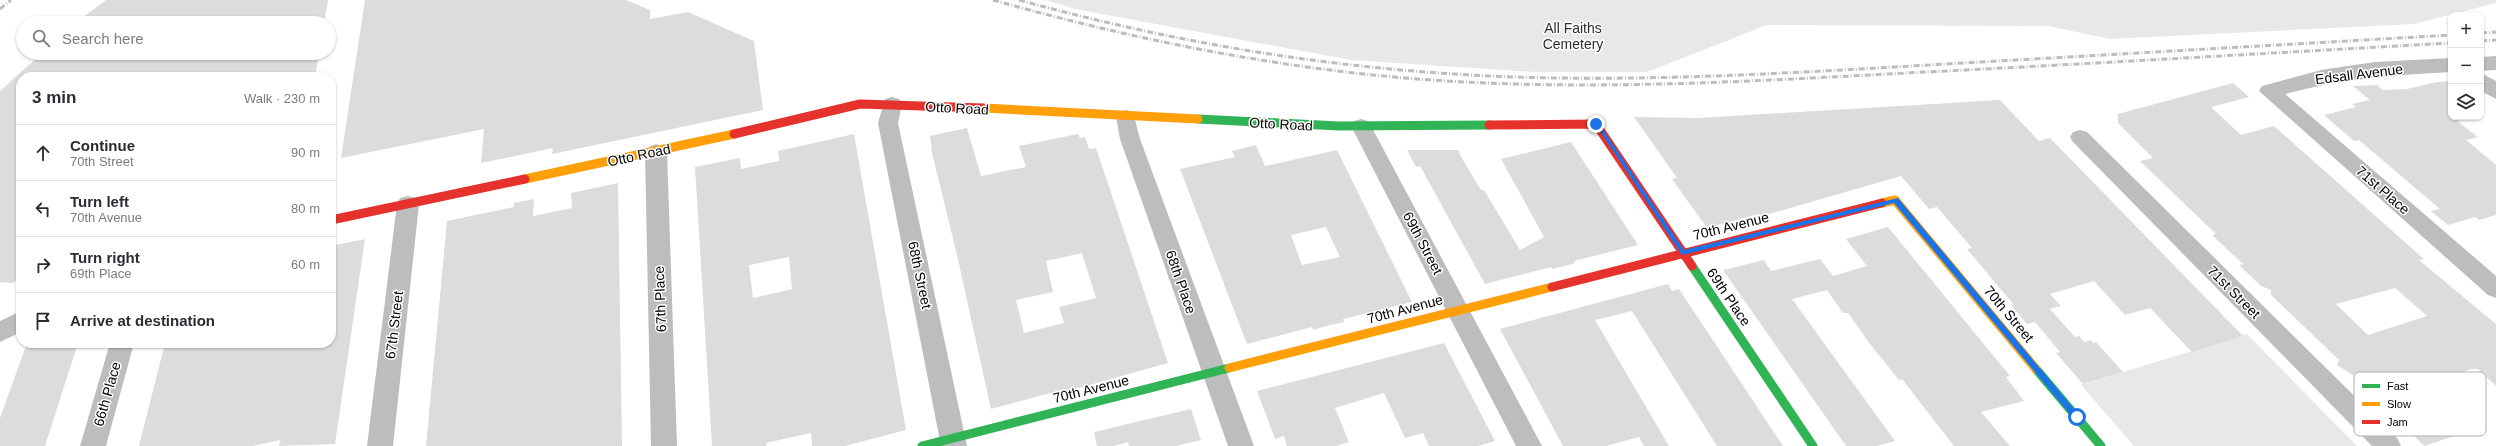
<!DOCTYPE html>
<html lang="en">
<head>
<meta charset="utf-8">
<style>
	:root { --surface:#fff; --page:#f2f2f3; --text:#2b2b33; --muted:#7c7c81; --line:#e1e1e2 }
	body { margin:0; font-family:Helvetica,sans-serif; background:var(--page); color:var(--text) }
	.controls { position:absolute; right:12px; top:12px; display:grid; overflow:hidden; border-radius:8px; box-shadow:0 1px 3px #0004 }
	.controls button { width:36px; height:36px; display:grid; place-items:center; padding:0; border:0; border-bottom:1px solid var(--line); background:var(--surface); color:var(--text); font:20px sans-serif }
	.stop { position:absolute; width:12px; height:12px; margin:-9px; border:3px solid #1a73e8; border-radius:50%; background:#fff }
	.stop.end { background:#1a73e8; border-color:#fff; box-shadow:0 1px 4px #0008 }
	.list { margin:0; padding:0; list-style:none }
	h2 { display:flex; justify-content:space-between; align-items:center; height:52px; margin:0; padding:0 16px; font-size:17px }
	h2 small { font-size:13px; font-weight:400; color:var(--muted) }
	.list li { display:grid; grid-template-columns:26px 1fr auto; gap:12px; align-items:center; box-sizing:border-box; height:56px; padding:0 16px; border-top:1px solid var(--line) }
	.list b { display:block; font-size:15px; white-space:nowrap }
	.list p { margin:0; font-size:13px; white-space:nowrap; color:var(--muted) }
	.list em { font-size:13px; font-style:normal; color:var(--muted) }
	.icon { flex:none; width:22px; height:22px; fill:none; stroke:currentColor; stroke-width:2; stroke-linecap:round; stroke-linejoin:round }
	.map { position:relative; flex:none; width:2496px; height:446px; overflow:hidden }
	.search { position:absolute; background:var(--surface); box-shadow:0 1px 3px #0004; left:16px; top:16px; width:320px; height:44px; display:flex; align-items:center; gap:10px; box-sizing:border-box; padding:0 14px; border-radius:22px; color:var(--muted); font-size:15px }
	.panel { position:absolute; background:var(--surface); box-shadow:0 1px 3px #0004; left:16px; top:72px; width:320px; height:276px; border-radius:16px }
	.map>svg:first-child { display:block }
</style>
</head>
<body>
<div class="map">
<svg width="2496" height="446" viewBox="0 0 2496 446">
	<rect width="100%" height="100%" fill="#fff"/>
	<g fill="#e8e8e8">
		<path d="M1046 0H2496V3L2414 24 2110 39 2048 26 1767 25 1647 72H1535L1351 60 1075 9Z"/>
		<path d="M2247 334 2357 446H2134L2081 385Z"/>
	</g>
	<g fill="#dcdcdc" fill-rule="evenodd">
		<path d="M106 0H328L324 23H75Z"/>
		<path d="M365 0H626L650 10V19L688 12 754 41 763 110 552 154 553 148 481 163 484 129 341 158Z"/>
		<path d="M42 53H319L315 77H21V275L13 283 0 282V91Z"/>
		<path d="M2451 81V117H2473L2457 121 2478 137 2466 140 2496 165V215L2479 220 2475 217 2448 225 2431 211 2440 209 2359 140 2354 141 2324 115 2356 107 2352 104 2370 100 2353 86 2377 85 2383 90 2407 89 2437 82Z"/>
		<path d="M2233 83 2249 97 2211 107 2241 135 2274 126 2424 259 2419 260 2496 324V386L2478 369H2471L2417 390 2463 433 2424 446 2356 377 2337 365 2339 360 2271 295V290L2261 286 2239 265 2243 264 2212 235 2216 234 2140 161 2153 158 2118 123V114ZM2395 288 2427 316 2368 335 2336 304Z"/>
		<path d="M2000 100 2039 141 2050 138 2243 336 2192 352 2150 308 2125 315 2094 281 2050 294 2061 306 2050 309 2075 337 2079 336 2084 342 2091 340 2093 343 2096 342 2123 372 2083 384 2056 353 2060 352 2035 322 2027 324 2011 305H2014L1967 249 1972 248 1937 207 1929 209 1901 176 1769 214 1760 216 1759 214 1707 228 1672 179 1677 178 1634 117 1698 118Z"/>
		<path d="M967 128 981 176 1026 167 1019 146 1078 134 1080 138 1085 137 1089 149 1096 148 1168 363 1061 393V390L991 409 957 255 931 149H932L930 136ZM1082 253 1096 298 1059 307 1064 323 1024 333 1016 300 1053 292 1046 261Z"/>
		<path d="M854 134 906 430 845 446H812L811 433 766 443 767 446H712L695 167 740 158 741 169 779 161 778 151ZM789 257 792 289 753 298 749 265Z"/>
		<path d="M1571 142 1638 245 1574 261 1575 263 1565 266 1552 269 1551 267 1485 284 1420 166 1416 167 1407 150H1459L1460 155 1481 190H1484L1520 250 1544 237 1501 159Z"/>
		<path d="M1256 145 1265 166 1337 150 1412 302 1343 319 1344 322 1330 325 1313 330 1312 327 1247 344 1180 169 1235 157 1232 151ZM1326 227 1340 257 1302 265 1291 235Z"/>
		<path d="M618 183 622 446H426L447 221 514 207V203L534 199 533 216 572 208 571 193Z"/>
		<path d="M1888 227 2010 376 2006 377 2024 401 1981 412 2010 446H1954L1902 379 1899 380 1870 344 1848 313H1843L1827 290 1792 299 1895 441 1876 446H1846L1723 270 1764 260 1771 271 1820 259 1833 276 1867 266 1846 239Z"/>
		<path d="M365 239 335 444 279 446 280 440 253 446H139L165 343H331V246Z"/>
		<path d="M1668 284 1672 291 1679 289 1783 446H1717L1632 311 1595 320 1669 446H1644L1639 437 1606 446H1563L1500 329Z"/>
		<path d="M27 343H78L45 446H0V418Z"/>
		<path d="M1444 343 1495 441 1478 446H1429L1423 433 1405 438 1384 393 1335 408 1349 442 1336 446H1287L1284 436 1275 439 1257 391Z"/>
		<path d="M1191 409 1201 440 1176 446H1129L1128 442 1114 446H1097L1094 432Z"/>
	</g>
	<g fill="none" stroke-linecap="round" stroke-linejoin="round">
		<g fill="#bdbdbd" fill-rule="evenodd">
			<path d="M2496 56V70L2481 71V57Z"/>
			<path d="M2451 58V72C2394 75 2340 79 2285 94L2496 276V298L2488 295 2259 91 2262 86 2321 70 2375 62Z"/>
			<path d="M2481 73 2496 81V99L2481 91Z"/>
			<path d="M892 97 899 99 902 104 898 123 967 446H941L878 123 885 99Z"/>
			<path d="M1126 110 1133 112 1140 139 1254 446H1228L1120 139 1116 117 1119 112Z"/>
			<path d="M1361 119 1368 121 1371 126 1542 446H1516L1351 126 1354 121Z"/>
			<path d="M2080 130 2087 132 2397 438 2401 446H2372L2073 142 2070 137 2073 132Z"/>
			<path d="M656 144 663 147 667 152 677 446H651L645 152 649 147Z"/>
			<path d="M408 196 416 198 419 204 393 446H367L397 204 400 198Z"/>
			<path d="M21 311V332L0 342V321Z"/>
			<path d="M110 343H134L106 446H80Z"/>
		</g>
		<g stroke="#30b455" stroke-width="9">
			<path d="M1198 119 1339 126 1489 125"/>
			<path d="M1692 266 1813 446"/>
			<path d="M2036 369 2101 446"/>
			<path d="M922 446 1229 368"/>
		</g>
		<g stroke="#ff9f0a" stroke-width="9">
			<path d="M983 108 1198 119"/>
			<path d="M525 179 734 134"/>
			<path d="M1882 203 1895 200 2036 369"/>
			<path d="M1229 368 1552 287"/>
		</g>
		<g stroke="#e5322d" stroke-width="9">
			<path d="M1489 125 1596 124 1692 266"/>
			<path d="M734 134 860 104 983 108"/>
			<path d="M331 220 525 179"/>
			<path d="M1552 287 1882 203"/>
		</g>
		<g stroke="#bdbdbd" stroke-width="3" stroke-dasharray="6 2 1 2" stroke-linecap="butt">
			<path d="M993 0C1128 38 1265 66 1405 78 1572 92 1739 82 1906 73 2088 64 2269 53 2451 43"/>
			<path d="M1019 0C1157 38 1296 63 1439 73 1619 86 1801 72 1981 62 2138 53 2294 44 2451 35"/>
			<path d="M0 9 11 0"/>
			<path d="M2481 33 2496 32"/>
			<path d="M2481 41 2496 40"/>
		</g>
	</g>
	<path fill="#1a73e8" d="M1594 122H1598L1684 250 1898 198 2079 415V419H2074L1894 203 1682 255Z"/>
	<g text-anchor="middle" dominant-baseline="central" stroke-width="3" stroke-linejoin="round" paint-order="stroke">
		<g font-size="14" fill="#2d2d2d" stroke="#fff">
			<text x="1573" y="28">All Faiths<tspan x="1573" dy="16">Cemetery</tspan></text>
		</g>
		<g font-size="14" fill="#000" stroke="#fff">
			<text transform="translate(2359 74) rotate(-7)">Edsall Avenue</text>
			<text transform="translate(957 108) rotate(3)">Otto Road</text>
			<text transform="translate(1281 124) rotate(3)">Otto Road</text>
			<text transform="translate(639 155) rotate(-12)">Otto Road</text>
			<text transform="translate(2383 190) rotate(41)">71st Place</text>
			<text transform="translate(1731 226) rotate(-14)">70th Avenue</text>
			<text transform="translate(1423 243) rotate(62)">69th Street</text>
			<text transform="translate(920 275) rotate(78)">68th Street</text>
			<text transform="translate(1181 282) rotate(71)">68th Place</text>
			<text transform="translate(2234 292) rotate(45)">71st Street</text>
			<text transform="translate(1729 297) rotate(56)">69th Place</text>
			<text transform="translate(660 299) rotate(-92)">67th Place</text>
			<text transform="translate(1405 309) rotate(-15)">70th Avenue</text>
			<text transform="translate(2009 314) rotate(50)">70th Street</text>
			<text transform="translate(394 325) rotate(-83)">67th Street</text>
			<text transform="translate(1091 389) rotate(-14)">70th Avenue</text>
			<text transform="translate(107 394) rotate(-74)">66th Place</text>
		</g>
	</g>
	<rect x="2354" y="372" width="132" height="64" rx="6" fill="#fff" stroke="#b2b2b2" stroke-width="1"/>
	<rect x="2362" y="384" width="18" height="4" fill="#30b455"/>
	<rect x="2362" y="402" width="18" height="4" fill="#ff9f0a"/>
	<rect x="2362" y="420" width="18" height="4" fill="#e5322d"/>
	<g font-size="11" fill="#000">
		<text x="2387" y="390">Fast</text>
		<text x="2387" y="408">Slow</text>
		<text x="2387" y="426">Jam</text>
	</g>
</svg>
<div class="controls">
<button>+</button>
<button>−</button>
<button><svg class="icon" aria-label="layers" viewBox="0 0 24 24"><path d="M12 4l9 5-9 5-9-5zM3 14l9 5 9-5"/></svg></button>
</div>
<div class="stop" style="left:2077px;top:417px"></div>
<div class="stop end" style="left:1596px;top:124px"></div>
<div class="search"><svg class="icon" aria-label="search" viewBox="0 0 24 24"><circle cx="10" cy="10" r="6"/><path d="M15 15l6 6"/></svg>Search here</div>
<section class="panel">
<h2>3 min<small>Walk · 230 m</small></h2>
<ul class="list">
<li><svg class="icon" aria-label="ahead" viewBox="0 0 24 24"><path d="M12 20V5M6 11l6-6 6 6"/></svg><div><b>Continue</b><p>70th Street</p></div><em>90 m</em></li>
<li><svg class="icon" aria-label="left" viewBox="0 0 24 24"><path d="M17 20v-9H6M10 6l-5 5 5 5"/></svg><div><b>Turn left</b><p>70th Avenue</p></div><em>80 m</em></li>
<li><svg class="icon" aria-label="right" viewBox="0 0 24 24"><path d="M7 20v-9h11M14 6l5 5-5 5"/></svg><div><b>Turn right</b><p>69th Place</p></div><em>60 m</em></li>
<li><svg class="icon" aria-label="arrive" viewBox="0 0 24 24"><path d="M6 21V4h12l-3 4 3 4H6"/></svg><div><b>Arrive at destination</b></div></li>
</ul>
</section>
</div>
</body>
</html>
